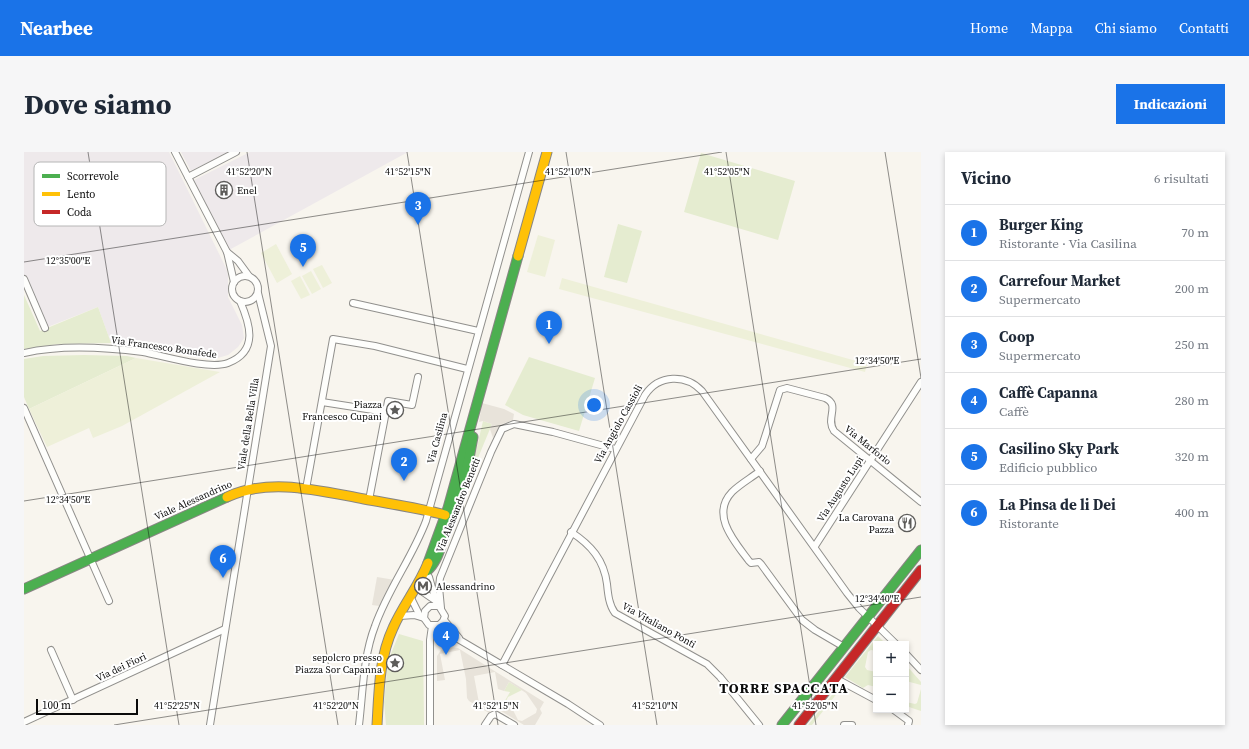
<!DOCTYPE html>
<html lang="it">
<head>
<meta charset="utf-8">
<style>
	:root { --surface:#fff; --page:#f6f6f7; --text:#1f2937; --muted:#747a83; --line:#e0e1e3; --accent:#1a73e8 }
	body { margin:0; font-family:"Source Serif 4",serif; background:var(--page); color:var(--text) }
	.controls { position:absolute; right:12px; bottom:12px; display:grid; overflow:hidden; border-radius:0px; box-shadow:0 2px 6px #0003 }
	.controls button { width:36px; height:36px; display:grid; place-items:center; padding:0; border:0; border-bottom:1px solid var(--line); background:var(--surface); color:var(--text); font:20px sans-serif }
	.scale { position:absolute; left:12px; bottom:10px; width:102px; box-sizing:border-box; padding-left:4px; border:2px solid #0a0a0a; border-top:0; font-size:11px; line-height:14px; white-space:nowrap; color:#0a0a0a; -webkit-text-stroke:3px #fff; paint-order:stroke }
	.you { position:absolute; left:570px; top:253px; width:14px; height:14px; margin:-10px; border:3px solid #fff; border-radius:50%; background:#1a73e8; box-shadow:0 0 0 6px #1a73e833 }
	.badge { display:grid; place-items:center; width:26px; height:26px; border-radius:50%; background:var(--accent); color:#fff; font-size:13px; font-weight:700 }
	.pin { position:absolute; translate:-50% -33px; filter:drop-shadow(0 1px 2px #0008) }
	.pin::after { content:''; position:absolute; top:21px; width:14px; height:12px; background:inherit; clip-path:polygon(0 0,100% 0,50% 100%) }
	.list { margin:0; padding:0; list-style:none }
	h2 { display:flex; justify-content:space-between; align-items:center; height:52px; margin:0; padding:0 16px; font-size:17px }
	h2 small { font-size:13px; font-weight:400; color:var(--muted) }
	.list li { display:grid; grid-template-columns:26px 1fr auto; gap:12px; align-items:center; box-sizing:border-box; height:56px; padding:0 16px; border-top:1px solid var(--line) }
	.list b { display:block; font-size:15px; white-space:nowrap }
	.list p { margin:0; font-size:13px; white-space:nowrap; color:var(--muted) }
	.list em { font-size:13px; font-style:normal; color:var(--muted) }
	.map { position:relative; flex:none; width:897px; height:573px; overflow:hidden; border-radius:0px }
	header { display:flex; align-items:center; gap:24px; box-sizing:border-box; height:56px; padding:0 20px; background:var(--accent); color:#fff }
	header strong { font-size:19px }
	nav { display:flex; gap:22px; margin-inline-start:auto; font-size:14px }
	.intro { display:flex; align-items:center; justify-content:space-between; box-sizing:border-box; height:96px; padding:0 24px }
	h1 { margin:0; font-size:28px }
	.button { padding:10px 18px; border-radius:0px; background:var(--accent); color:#fff; font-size:14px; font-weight:700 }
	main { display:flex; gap:24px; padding:0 24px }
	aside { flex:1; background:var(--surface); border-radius:0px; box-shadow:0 2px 6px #0003 }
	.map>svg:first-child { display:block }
</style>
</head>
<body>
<header>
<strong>Nearbee</strong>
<nav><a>Home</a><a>Mappa</a><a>Chi siamo</a><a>Contatti</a></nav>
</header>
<div class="intro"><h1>Dove siamo</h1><a class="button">Indicazioni</a></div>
<main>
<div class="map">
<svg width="897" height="573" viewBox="0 0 897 573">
	<rect width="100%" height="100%" fill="#f8f5ee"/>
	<g fill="#eee9eb">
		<path d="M0 0H145L202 116 204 123V145L218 173 220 186 214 195 204 203 190 207 87 191 74 155 21 176 0 127Z"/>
		<path d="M157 0H204L167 19Z"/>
		<path d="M226 0H384L205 98 170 28Z"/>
	</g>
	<g fill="#e5ecd0">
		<path d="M677 1 771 29 754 88 660 60Z"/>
		<path d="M594 72 618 79 603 131 580 125Z"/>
		<path d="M0 143 16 179 74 155 87 191 34 192 0 197Z"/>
		<path d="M60 203 103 204 112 206 5 257 0 245V207L19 204Z"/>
		<path d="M505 205 571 226 555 279 499 263 481 253Z"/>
		<path d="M459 269 468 272 449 318V312Z"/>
		<path d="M375 482 399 489 400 573H362L360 550 364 509Z"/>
		<path d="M854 484 862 492H852V499L847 498 844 500 841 515 843 518 852 520V535L844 533 839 536 821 525Z"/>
		<path d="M882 513 897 530V533L882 529Z"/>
		<path d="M485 530 498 538 484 545 477 559H475L486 540 480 539Z"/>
		<path d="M815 534 818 535 788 573H784Z"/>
		<path d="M897 537V559L882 554V550L891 552 893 551Z"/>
	</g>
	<g fill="#eef0d9">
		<path d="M514 83 531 88 521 125 503 120Z"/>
		<path d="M252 92 268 122 253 131 237 101Z"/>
		<path d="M298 113 308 131 299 136 289 117Z"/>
		<path d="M287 119 297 137 288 142 278 124Z"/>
		<path d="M276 124 286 143 277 147 267 129Z"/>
		<path d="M538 126 843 212 841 220 535 137Z"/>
		<path d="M112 206 196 220 98 274 69 286 65 276 23 295 5 257Z"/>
	</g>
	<g fill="#e8e3da">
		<path d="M458 251 480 257 490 262 489 268 478 272 469 286 466 277 468 272 459 269 455 270Z"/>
		<path d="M353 425 371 428 355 454 348 453Z"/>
		<path d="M425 495 434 496 520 550 516 557 518 561 511 573H500L477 559 484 548 494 568 498 569 512 561 513 557 502 541 485 530 480 539 474 537 471 520 450 524 455 551 464 549 467 558 465 561 445 549 443 546 442 527 436 498 416 502 421 528 413 529V504L417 498Z"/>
	</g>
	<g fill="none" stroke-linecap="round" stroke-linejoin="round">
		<g stroke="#91908d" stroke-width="8">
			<g id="street">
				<path d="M151 0 203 100 210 130"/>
				<path d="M164 25 212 0"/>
				<path d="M203 100 214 109 225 124"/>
				<circle cx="221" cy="137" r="13"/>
				<path d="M0 127 21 176"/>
				<path d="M329 151 454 179"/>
				<path d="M0 201C38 192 81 195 119 200 140 204 185 218 204 211 235 199 226 172 216 149"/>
				<path d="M298 250 362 260"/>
				<path d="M0 256 85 449"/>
				<path d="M727 307 738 294 756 238 763 236 801 246C817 253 801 266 810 279L897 350"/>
				<path d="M736 319C727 326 716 332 708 340 686 363 711 390 725 409L727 411 735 410 737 412 778 468 791 478 820 495"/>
				<path d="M282 337 309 187 351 194 443 217"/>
				<path d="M345 348 364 249 388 253 394 225"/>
				<path d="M547 380C567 393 580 408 583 432 584 442 585 453 591 461L683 512 696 525 735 573"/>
				<path d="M791 394 897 230"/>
				<path d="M400 420 405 425 412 449 421 464 419 469 415 473H405L400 466 401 459 406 454H414"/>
				<path d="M393 436 412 449"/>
				<path d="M387 446 396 464"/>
				<path d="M417 456 415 435 416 426 467 300 478 277 490 272 529 280 591 297"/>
				<path d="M376 464 390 463 400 466"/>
				<path d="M420 468 435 486"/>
				<path d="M412 474 544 552 576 573"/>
				<path d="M27 498 49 548"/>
				<path d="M882 502 897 518"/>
				<path d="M478 513 621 243C635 222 662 222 678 239L823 441 835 456 872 492"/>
				<path d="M811 526 852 548"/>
				<path d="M870 558 885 569 884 573"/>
				<path d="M0 570 201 477"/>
				<path d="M186 573 247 194 234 141"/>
				<path d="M335 573C339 540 339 505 351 474 364 437 388 406 402 369L505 0"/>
				<path d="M406 573V488L408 474"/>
				<path d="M461 573 467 564 471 562 490 573"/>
				<path d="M820 573H828"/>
			</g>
		</g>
		<g stroke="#888683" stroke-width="11">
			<g id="fast">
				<path d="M404 411 424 356 494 104"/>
				<path d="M403 419C412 411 415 400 419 389 433 355 443 321 449 285"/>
				<path d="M0 437 203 345"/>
				<path d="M758 573 897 398"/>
			</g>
		</g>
		<g stroke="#888683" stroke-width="11">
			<g id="slow">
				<path d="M494 104 523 0"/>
				<path d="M203 345C246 325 296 339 340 347 367 352 395 356 421 363"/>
				<path d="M353 573C355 540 355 506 369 476 379 453 395 434 404 411"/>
			</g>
		</g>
		<g stroke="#888683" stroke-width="11">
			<path id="jam" d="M775 573 897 418"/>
		</g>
		<use href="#street" stroke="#fefefc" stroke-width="6"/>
		<use href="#fast" stroke="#4caf50" stroke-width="9"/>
		<use href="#slow" stroke="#ffc107" stroke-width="9"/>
		<use href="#jam" stroke="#c62828" stroke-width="9"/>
	</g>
	<path fill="none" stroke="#0a0a0a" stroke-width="1" stroke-opacity="0.45" d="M64 0 155 573M223 0 314 573M383 0 474 573M542 0 633 573M702 0 792 573M861 0 897 226M0 110 698 0M0 349 897 207M90 573 897 445"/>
	<defs>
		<g id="building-ring" transform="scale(0.9)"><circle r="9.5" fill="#fff" stroke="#5d5c5a" stroke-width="1.5"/><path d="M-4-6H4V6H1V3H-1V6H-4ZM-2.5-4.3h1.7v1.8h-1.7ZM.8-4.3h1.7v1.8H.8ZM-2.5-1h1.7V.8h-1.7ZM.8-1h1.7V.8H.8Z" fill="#5d5c5a"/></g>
		<g id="sight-ring" transform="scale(0.9)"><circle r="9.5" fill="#fff" stroke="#5d5c5a" stroke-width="1.5"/><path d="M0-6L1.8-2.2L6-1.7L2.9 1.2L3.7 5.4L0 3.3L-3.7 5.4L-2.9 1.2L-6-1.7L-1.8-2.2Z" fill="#5d5c5a"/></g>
		<g id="restaurant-ring" transform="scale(0.9)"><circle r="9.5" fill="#fff" stroke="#5d5c5a" stroke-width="1.5"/><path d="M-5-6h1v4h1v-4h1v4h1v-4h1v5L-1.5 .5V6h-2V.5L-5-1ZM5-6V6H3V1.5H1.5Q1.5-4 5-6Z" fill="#5d5c5a"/></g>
		<g id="metro-ring" transform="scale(0.9)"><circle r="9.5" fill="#fff" stroke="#5d5c5a" stroke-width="1.5"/><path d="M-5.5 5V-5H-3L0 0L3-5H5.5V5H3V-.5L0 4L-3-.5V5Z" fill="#5d5c5a"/></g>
	</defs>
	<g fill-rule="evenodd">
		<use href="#building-ring" x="200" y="38"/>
		<use href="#sight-ring" x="371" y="258"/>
		<use href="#restaurant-ring" x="883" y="371"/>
		<use href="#metro-ring" x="399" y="434"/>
		<use href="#sight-ring" x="371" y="511"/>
	</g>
	<g text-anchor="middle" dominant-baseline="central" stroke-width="4" stroke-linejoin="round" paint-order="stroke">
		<g font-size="10" fill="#0a0a0a" stroke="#fff" text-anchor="end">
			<text x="213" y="38" text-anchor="start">Enel</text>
			<text x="358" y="252">Piazza<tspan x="358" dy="12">Francesco Cupani</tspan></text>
			<text x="870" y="365">La Carovana<tspan x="870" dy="12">Pazza</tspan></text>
			<text x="412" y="434" text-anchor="start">Alessandrino</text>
			<text x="358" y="505">sepolcro presso<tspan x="358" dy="12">Piazza Sor Capanna</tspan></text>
		</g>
		<g font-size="10" fill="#0a0a0a" stroke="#fff">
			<text transform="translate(140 195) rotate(8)">Via Francesco Bonafede</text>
			<text transform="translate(224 272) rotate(-81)">Viale della Bella Villa</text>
			<text transform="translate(594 272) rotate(-61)">Via Angiolo Cassioli</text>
			<text transform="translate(413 286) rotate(-75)">Via Casilina</text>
			<text transform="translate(844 293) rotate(39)">Via Marforio</text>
			<text transform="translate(816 337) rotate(-57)">Via Augusto Lupi</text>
			<text transform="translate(169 348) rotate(-24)">Viale Alessandrino</text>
			<text transform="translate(434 353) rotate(-68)">Via Alessandro Benetti</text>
			<text transform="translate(635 473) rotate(29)">Via Vitaliano Ponti</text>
			<text transform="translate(97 515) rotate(-25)">Via dei Fiori</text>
		</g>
		<g font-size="14" font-weight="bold" letter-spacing="1" fill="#0a0a0a" stroke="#fff">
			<text x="760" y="536">TORRE SPACCATA</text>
		</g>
	</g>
	<rect x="10" y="10" width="132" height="64" rx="6" fill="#fff" stroke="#b6b6b6" stroke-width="1"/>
	<rect x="18" y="22" width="18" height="4" fill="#4caf50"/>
	<rect x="18" y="40" width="18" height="4" fill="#ffc107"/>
	<rect x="18" y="58" width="18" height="4" fill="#c62828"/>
	<g font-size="11" fill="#0a0a0a">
		<text x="43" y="28">Scorrevole</text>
		<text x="43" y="46">Lento</text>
		<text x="43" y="64">Coda</text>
	</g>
	<g font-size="10" text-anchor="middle" fill="#0a0a0a" stroke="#fff" stroke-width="4" stroke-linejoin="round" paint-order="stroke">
		<text x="225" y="23">41°52'20"N</text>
		<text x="384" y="23">41°52'15"N</text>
		<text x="544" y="23">41°52'10"N</text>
		<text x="703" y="23">41°52'05"N</text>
		<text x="44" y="112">12°35'00"E</text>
		<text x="853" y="212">12°34'50"E</text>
		<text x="44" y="351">12°34'50"E</text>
		<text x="853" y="450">12°34'40"E</text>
		<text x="153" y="557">41°52'25"N</text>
		<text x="312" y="557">41°52'20"N</text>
		<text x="472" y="557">41°52'15"N</text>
		<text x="631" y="557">41°52'10"N</text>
		<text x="791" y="557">41°52'05"N</text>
	</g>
</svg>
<div class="controls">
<button>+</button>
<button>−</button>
</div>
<div class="scale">100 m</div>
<div class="you"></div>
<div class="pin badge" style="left:525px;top:192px">1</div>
<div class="pin badge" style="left:380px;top:329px">2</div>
<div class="pin badge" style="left:394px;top:73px">3</div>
<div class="pin badge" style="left:422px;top:503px">4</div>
<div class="pin badge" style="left:279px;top:115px">5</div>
<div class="pin badge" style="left:199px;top:426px">6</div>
</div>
<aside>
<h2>Vicino<small>6 risultati</small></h2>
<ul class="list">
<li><span class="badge">1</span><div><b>Burger King</b><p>Ristorante · Via Casilina</p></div><em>70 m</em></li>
<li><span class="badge">2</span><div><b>Carrefour Market</b><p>Supermercato</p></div><em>200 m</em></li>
<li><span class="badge">3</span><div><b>Coop</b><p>Supermercato</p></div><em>250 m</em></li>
<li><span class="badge">4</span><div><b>Caffè Capanna</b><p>Caffè</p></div><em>280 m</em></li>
<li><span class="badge">5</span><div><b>Casilino Sky Park</b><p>Edificio pubblico</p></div><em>320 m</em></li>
<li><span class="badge">6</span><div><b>La Pinsa de li Dei</b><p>Ristorante</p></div><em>400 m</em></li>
</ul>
</aside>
</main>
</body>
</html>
